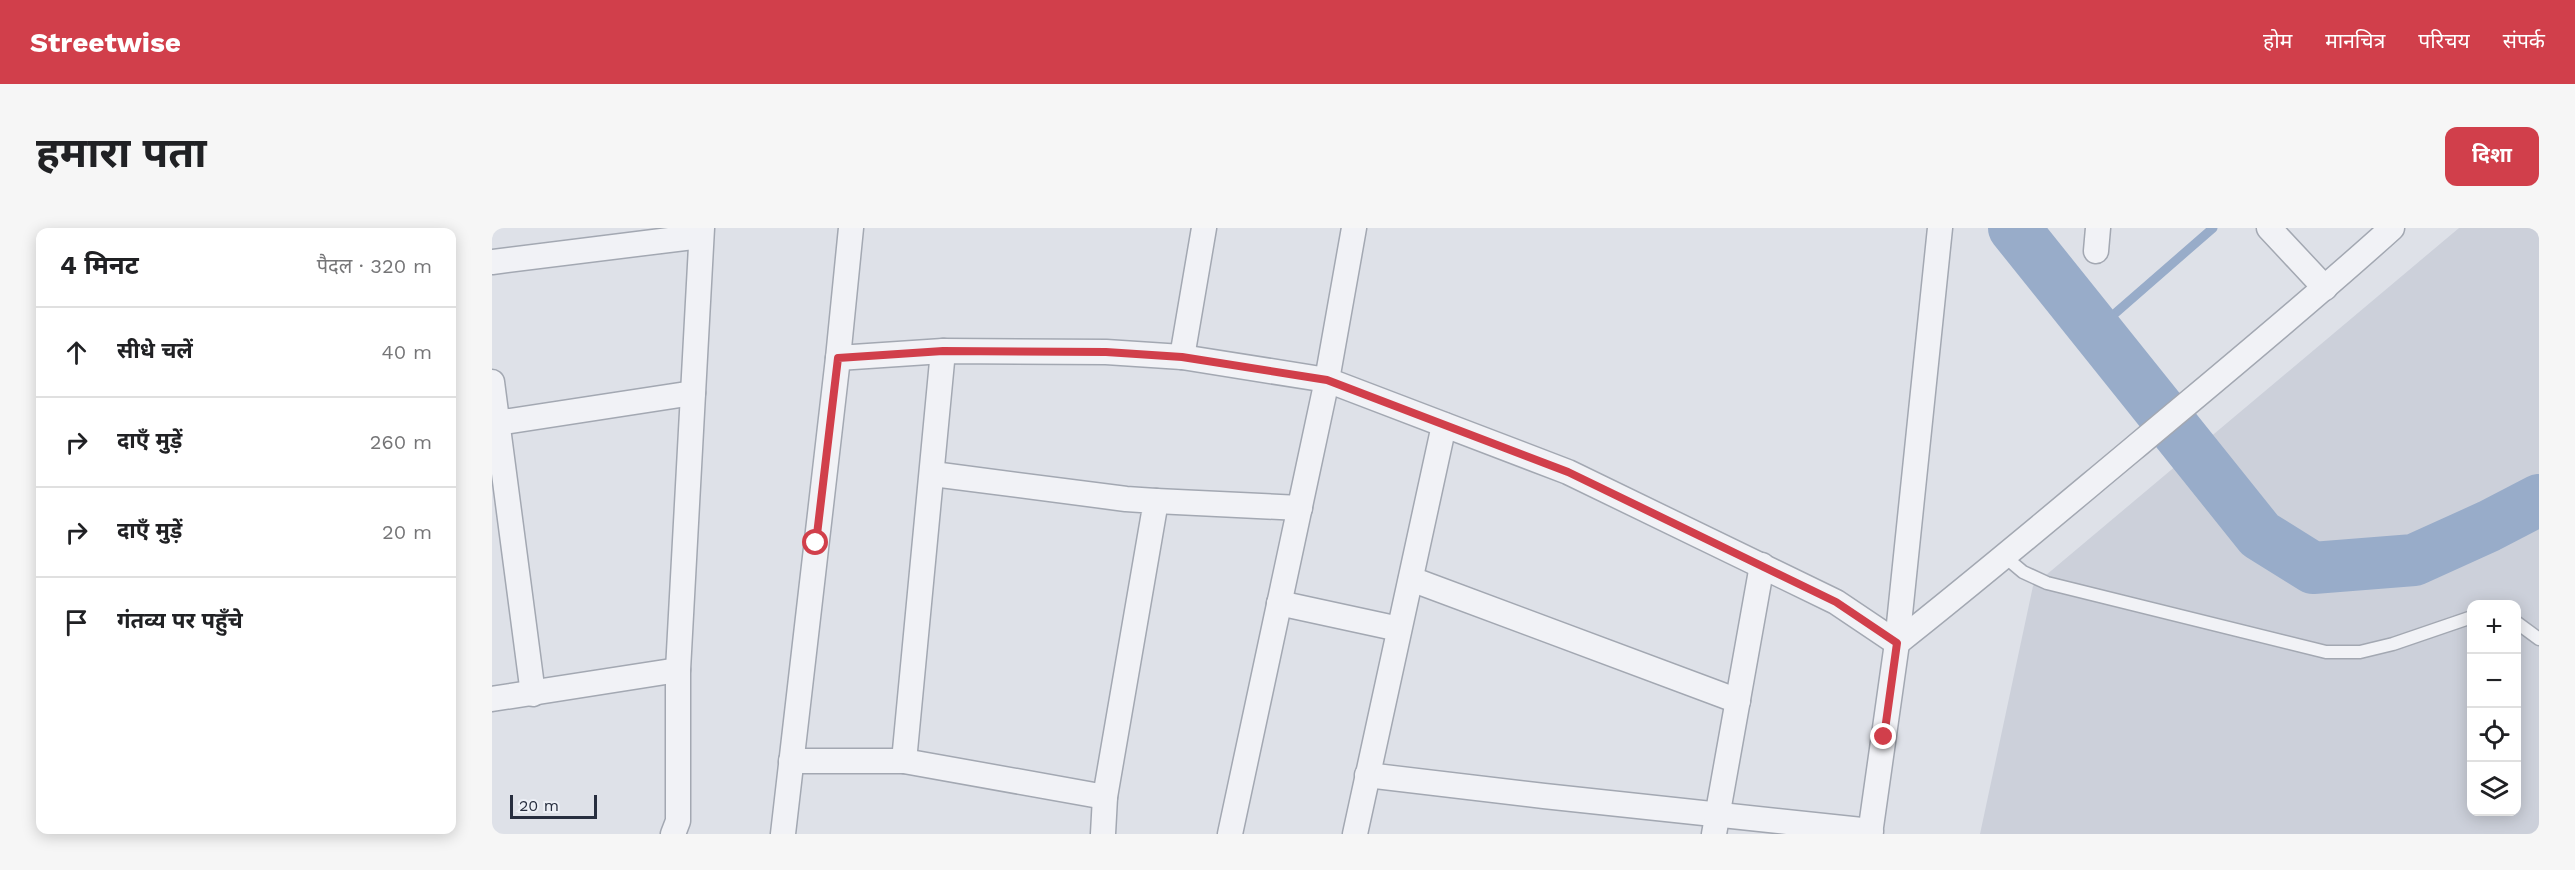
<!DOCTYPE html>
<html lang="hi">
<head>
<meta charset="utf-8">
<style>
	:root { --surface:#fff; --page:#f6f6f6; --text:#202124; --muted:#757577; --line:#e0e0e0; --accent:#d13f4b }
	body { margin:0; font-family:"Work Sans","Noto Sans Devanagari",sans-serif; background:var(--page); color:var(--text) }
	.controls { position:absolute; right:18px; bottom:18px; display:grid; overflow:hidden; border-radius:12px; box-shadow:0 3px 15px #0003 }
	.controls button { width:54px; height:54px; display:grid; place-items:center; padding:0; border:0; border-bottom:2px solid var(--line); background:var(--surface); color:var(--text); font:30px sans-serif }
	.scale { position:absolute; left:18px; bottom:15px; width:87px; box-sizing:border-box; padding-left:6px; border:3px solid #272e3f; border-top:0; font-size:16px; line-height:21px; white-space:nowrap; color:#272e3f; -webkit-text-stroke:4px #edf0f6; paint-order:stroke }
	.stop { position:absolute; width:18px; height:18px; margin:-14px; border:4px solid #d13f4b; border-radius:50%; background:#fff }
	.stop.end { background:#d13f4b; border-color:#fff; box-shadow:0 2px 6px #0008 }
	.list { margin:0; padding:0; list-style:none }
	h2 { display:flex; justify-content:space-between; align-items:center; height:78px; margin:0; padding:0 24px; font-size:26px }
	h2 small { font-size:20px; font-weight:400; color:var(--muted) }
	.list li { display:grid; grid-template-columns:39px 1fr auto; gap:18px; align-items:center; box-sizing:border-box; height:90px; padding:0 24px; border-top:2px solid var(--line) }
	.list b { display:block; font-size:22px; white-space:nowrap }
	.list em { font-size:20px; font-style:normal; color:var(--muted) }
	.icon { flex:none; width:33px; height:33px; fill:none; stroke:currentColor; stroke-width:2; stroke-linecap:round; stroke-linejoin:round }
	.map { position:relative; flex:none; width:2047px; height:606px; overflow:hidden; border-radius:12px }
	header { display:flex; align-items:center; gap:36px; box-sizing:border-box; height:84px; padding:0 30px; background:var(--accent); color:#fff }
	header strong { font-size:28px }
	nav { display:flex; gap:33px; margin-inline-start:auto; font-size:21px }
	.intro { display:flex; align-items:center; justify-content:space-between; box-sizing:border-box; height:144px; padding:0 36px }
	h1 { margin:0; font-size:42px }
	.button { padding:15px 27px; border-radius:12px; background:var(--accent); color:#fff; font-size:21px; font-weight:700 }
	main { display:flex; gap:36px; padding:0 36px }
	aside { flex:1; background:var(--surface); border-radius:12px; box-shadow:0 3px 15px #0003 }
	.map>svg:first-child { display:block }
</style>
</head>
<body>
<header>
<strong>Streetwise</strong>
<nav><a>होम</a><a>मानचित्र</a><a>परिचय</a><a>संपर्क</a></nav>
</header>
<div class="intro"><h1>हमारा पता</h1><a class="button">दिशा</a></div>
<main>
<aside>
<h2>4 मिनट<small>पैदल · 320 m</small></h2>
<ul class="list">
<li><svg class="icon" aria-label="ahead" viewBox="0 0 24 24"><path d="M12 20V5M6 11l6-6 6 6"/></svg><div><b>सीधे चलें</b></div><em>40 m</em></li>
<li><svg class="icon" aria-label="right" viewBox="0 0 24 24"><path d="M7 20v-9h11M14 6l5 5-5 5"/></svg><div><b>दाएँ मुड़ें</b></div><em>260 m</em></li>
<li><svg class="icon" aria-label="right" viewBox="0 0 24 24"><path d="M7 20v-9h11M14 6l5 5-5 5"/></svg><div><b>दाएँ मुड़ें</b></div><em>20 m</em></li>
<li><svg class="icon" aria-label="arrive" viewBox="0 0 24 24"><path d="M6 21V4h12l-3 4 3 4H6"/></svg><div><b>गंतव्य पर पहुँचे</b></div></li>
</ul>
</aside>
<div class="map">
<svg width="2047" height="606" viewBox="0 0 2047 606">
	<rect width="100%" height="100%" fill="#dee1e8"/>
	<path fill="#ccd0da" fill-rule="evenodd" d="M1967 0H2047V606H1488L1541 358ZM1980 376H2024V584H1980Z"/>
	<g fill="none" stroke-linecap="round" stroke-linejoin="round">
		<path stroke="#98acc9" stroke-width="9" d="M1604 102 1721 0"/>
		<path stroke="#98acc9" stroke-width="52" d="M1522 0 1768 307 1821 340 1922 332 1997 298 2047 272"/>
		<g stroke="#a3a8b2" stroke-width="15">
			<g id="lane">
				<path d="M1512 328 1531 344 1555 355 1834 424H1868L1901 416 1980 389"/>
				<path d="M2024 394 2047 411"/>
			</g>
		</g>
		<g stroke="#a3a8b2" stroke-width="27">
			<g id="street">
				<path d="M359 0 346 130 451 123 614 124 690 129 835 152 1076 244 1344 374 1405 415C1485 352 1563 286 1641 221 1728 148 1816 76 1900 0"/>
				<path d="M1777 0 1833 60"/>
				<path d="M1604 23 1606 0"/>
				<path d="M0 34 209 8"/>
				<path d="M690 129 712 0"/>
				<path d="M0 154 41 466"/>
				<path d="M5 195 201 165"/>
				<path d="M441 246 634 271 664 273 613 569 611 606"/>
				<path d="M664 273 808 280"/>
				<path d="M919 351 1246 473"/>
				<path d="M787 375 907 401"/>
				<path d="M0 471 186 442"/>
				<path d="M299 533H412L613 569"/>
				<path d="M412 533 451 123"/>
				<path d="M875 547 1052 568 1379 603"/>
				<path d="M181 606 186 593V442L210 0"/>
				<path d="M291 606 346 130"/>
				<path d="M738 606 835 152 862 0"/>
				<path d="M863 606 952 197"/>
				<path d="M1222 606 1270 337"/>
				<path d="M1378 606 1405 415 1448 0"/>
			</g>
		</g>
		<use href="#lane" stroke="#f1f2f6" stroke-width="12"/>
		<use href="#street" stroke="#f1f2f6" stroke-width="24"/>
	</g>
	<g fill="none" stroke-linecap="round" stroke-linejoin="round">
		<path stroke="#d13f4b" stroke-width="8" d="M324 315 346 130 451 123 614 124 690 129 835 152 1076 244 1344 374 1405 415 1392 509"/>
	</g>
</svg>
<div class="controls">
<button>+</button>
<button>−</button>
<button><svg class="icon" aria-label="locate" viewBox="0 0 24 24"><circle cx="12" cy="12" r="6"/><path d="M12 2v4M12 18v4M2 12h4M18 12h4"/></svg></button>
<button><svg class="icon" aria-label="layers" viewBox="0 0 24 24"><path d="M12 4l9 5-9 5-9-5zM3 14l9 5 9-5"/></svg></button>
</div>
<div class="scale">20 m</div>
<div class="stop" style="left:324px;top:315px"></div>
<div class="stop end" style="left:1392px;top:509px"></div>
</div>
</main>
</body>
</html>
